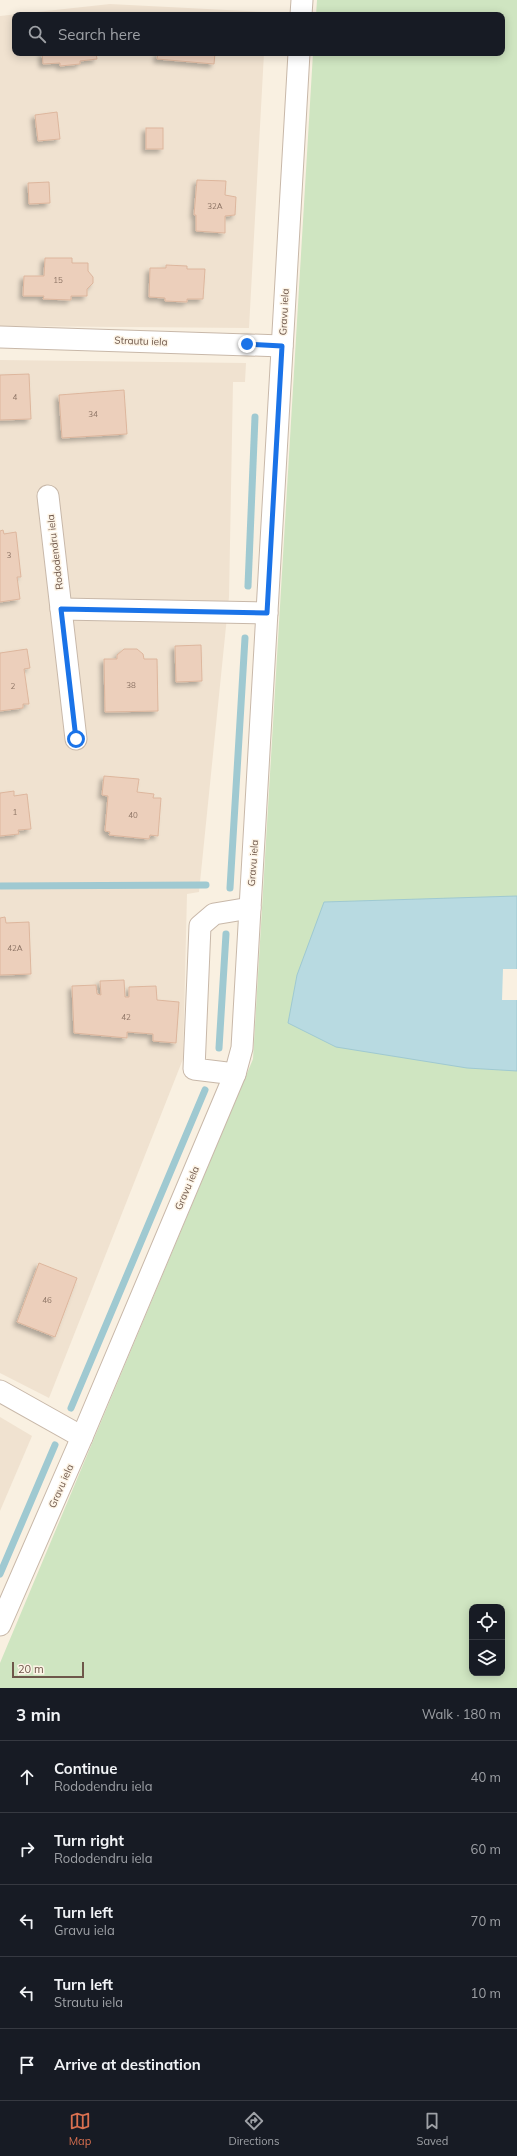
<!DOCTYPE html>
<html lang="en">
<head>
<meta charset="utf-8">
<style>
	:root { --surface:#171b24; --page:#242831; --text:#f1f3f6; --muted:#9ea1a6; --line:#363941; --accent:#d97050 }
	body { margin:0; font-family:Mulish,sans-serif; background:var(--page); color:var(--text) }
	.controls { position:absolute; right:12px; bottom:12px; display:grid; overflow:hidden; border-radius:8px; box-shadow:0 2px 10px #0003 }
	.controls button { width:36px; height:36px; display:grid; place-items:center; padding:0; border:0; border-bottom:1px solid var(--line); background:var(--surface); color:var(--text); font:20px sans-serif }
	.scale { position:absolute; left:12px; bottom:10px; width:72px; box-sizing:border-box; padding-left:4px; border:2px solid #6e574a; border-top:0; font-size:11px; line-height:14px; white-space:nowrap; color:#6e574a; -webkit-text-stroke:3px #fdf4e6; paint-order:stroke }
	.stop { position:absolute; width:12px; height:12px; margin:-9px; border:3px solid #1a73e8; border-radius:50%; background:#fff }
	.stop.end { background:#1a73e8; border-color:#fff; box-shadow:0 1px 4px #0008 }
	.list { margin:0; padding:0; list-style:none }
	h2 { display:flex; justify-content:space-between; align-items:center; height:52px; margin:0; padding:0 16px; font-size:17px }
	h2 small { font-size:13px; font-weight:400; color:var(--muted) }
	.list li { display:grid; grid-template-columns:26px 1fr auto; gap:12px; align-items:center; box-sizing:border-box; height:72px; padding:0 16px; border-top:1px solid var(--line) }
	.list b { display:block; font-size:15px; white-space:nowrap }
	.list p { margin:0; font-size:13px; white-space:nowrap; color:var(--muted) }
	.list em { font-size:13px; font-style:normal; color:var(--muted) }
	.icon { flex:none; width:22px; height:22px; fill:none; stroke:currentColor; stroke-width:2; stroke-linecap:round; stroke-linejoin:round }
	.map { position:relative; flex:none; width:517px; height:1688px; overflow:hidden }
	.search { position:absolute; background:var(--surface); box-shadow:0 2px 10px #0003; left:12px; right:12px; top:12px; height:44px; display:flex; align-items:center; gap:10px; box-sizing:border-box; padding:0 14px; border-radius:8px; color:var(--muted); font-size:15px }
	.sheet { height:412px; background:var(--surface) }
	nav { display:flex; justify-content:space-around; align-items:center; box-sizing:border-box; height:56px; border-top:1px solid var(--line); background:var(--surface); font-size:11px; color:var(--muted) }
	nav a { display:grid; justify-items:center; gap:2px }
	nav .on { color:var(--accent) }
	.map>svg:first-child { display:block }
</style>
</head>
<body>
<div class="map">
<svg width="517" height="1688" viewBox="0 0 517 1688">
	<defs>
		<filter id="shadow"><feDropShadow dx="-3.5" dy="3.5" stdDeviation="2" flood-color="#0004"/></filter>
	</defs>
	<rect width="100%" height="100%" fill="#f9f0e1"/>
	<g fill="#f0e2d0">
		<path d="M110 4 266 12V15H15V53H264L249 328 0 326V16Z"/>
		<path d="M0 360 246 363 245 382H233L229 597 199 892 187 894 183 1059 49 1398 0 1373Z"/>
		<path d="M0 1417 32 1436 0 1511Z"/>
	</g>
	<path fill="#cfe5c1" fill-rule="evenodd" d="M317 0H517V1688H0V1663L253 1059 313 53H502V15H316ZM472 1607H502V1673H472Z"/>
	<path fill="#b8dae1" stroke="#9fc9d1" d="M517 896V1071L467 1068 336 1047 288 1023 297 975 324 902Z"/>
	<path fill="#f9f0e1" d="M503 969H517V1000H502Z"/>
	<g fill="none" stroke-linecap="round" stroke-linejoin="round">
		<g stroke="#9fc9d1" stroke-width="7">
			<path d="M248 586 255 417"/>
			<path d="M0 886 206 885"/>
			<path d="M230 888 245 638"/>
			<path d="M219 1048 226 934"/>
			<path d="M71 1408 205 1090"/>
			<path d="M0 1574 55 1445"/>
		</g>
	</g>
	<g fill="#eccfbb" stroke="#ddb69d" filter="url(#shadow)">
		<path d="M42 53H96L97 59 80 61V64L60 66V63L43 64Z"/>
		<path d="M158 53H215L214 64 157 59Z"/>
		<path d="M57 112 60 139 38 141 35 115Z"/>
		<rect x="146" y="128" width="17" height="21"/>
		<path d="M197 180 226 181 225 195 236 197 235 215 225 216V233L196 231V215H194Z"/>
		<path d="M49 182 50 203 29 204 28 183Z"/>
		<path d="M45 258H72V263H88V271L93 277V283L87 289V296H71V300L43 299 44 296H23L24 276H44Z"/>
		<path d="M166 265 187 266V269H205L203 299H187V302L165 301V298L149 297 150 268H166Z"/>
		<path d="M29 374 31 419 0 420V375Z"/>
		<path d="M124 390 127 434 62 438 59 395Z"/>
		<path d="M3 530 4 534 16 532 21 577H17L20 599 0 602V531Z"/>
		<path d="M201 645 202 681 176 682 175 646Z"/>
		<path d="M27 649 30 668 24 669 29 704H23V708L0 711V653Z"/>
		<path d="M124 649H137L143 654 144 659H157L158 711 105 712 104 659H117V655Z"/>
		<path d="M104 776 139 779 137 792 154 794 153 798H161L158 836 150 835 149 839 109 835 110 832 105 831 108 796 102 795Z"/>
		<path d="M14 791V796L27 794 31 829 18 830 19 834 0 836V793Z"/>
		<path d="M5 917 6 923 29 922 31 974 0 975V918Z"/>
		<path d="M124 980 125 997H129V987L156 986 157 1000 179 1002 176 1043 153 1041V1034L127 1032V1038L74 1033 72 986 96 985 97 994 101 995 100 981Z"/>
		<path d="M39 1263 77 1278 55 1337 17 1322Z"/>
	</g>
	<g fill="none" stroke-linecap="round" stroke-linejoin="round">
		<g stroke="#c8b8a9" stroke-width="23">
			<g id="minor">
				<path d="M301 15 302 0"/>
				<path d="M0 337 282 346"/>
				<path d="M48 496 76 739"/>
				<path d="M61 609 267 613"/>
				<path d="M235 1074 194 1069 200 926 214 914 250 908"/>
				<path d="M0 1391 82 1437"/>
				<path d="M0 1625 82 1437 235 1074 242 1048 299 53"/>
			</g>
		</g>
		<use href="#minor" stroke="#fff" stroke-width="21"/>
	</g>
	<g fill="none" stroke-linecap="round" stroke-linejoin="round">
		<path stroke="#1a73e8" stroke-width="5" d="M76 739 61 609 267 613 282 346 247 344"/>
	</g>
	<g text-anchor="middle" dominant-baseline="central" stroke-width="3" stroke-linejoin="round" paint-order="stroke">
		<g font-size="8" fill="#8e7566">
			<text x="215" y="206">32A</text>
			<text x="58" y="280">15</text>
			<text x="15" y="397">4</text>
			<text x="93" y="414">34</text>
			<text x="9" y="555">3</text>
			<text x="131" y="685">38</text>
			<text x="13" y="686">2</text>
			<text x="15" y="812">1</text>
			<text x="133" y="815">40</text>
			<text x="15" y="948">42A</text>
			<text x="126" y="1017">42</text>
			<text x="47" y="1300">46</text>
		</g>
		<g font-size="10" fill="#6e574a" stroke="#fdf4e6">
			<text transform="translate(284 312) rotate(-87)">Gravu iela</text>
			<text transform="translate(141 341) rotate(2)">Strautu iela</text>
			<text transform="translate(55 552) rotate(-97)">Rododendru iela</text>
			<text transform="translate(253 863) rotate(-86)">Gravu iela</text>
			<text transform="translate(187 1188) rotate(-67)">Gravu iela</text>
			<text transform="translate(61 1486) rotate(-66)">Gravu iela</text>
		</g>
	</g>
</svg>
<div class="controls">
<button><svg class="icon" aria-label="locate" viewBox="0 0 24 24"><circle cx="12" cy="12" r="6"/><path d="M12 2v4M12 18v4M2 12h4M18 12h4"/></svg></button>
<button><svg class="icon" aria-label="layers" viewBox="0 0 24 24"><path d="M12 4l9 5-9 5-9-5zM3 14l9 5 9-5"/></svg></button>
</div>
<div class="scale">20 m</div>
<div class="stop" style="left:76px;top:739px"></div>
<div class="stop end" style="left:247px;top:344px"></div>
<div class="search"><svg class="icon" aria-label="search" viewBox="0 0 24 24"><circle cx="10" cy="10" r="6"/><path d="M15 15l6 6"/></svg>Search here</div>
</div>
<section class="sheet">
<h2>3 min<small>Walk · 180 m</small></h2>
<ul class="list">
<li><svg class="icon" aria-label="ahead" viewBox="0 0 24 24"><path d="M12 20V5M6 11l6-6 6 6"/></svg><div><b>Continue</b><p>Rododendru iela</p></div><em>40 m</em></li>
<li><svg class="icon" aria-label="right" viewBox="0 0 24 24"><path d="M7 20v-9h11M14 6l5 5-5 5"/></svg><div><b>Turn right</b><p>Rododendru iela</p></div><em>60 m</em></li>
<li><svg class="icon" aria-label="left" viewBox="0 0 24 24"><path d="M17 20v-9H6M10 6l-5 5 5 5"/></svg><div><b>Turn left</b><p>Gravu iela</p></div><em>70 m</em></li>
<li><svg class="icon" aria-label="left" viewBox="0 0 24 24"><path d="M17 20v-9H6M10 6l-5 5 5 5"/></svg><div><b>Turn left</b><p>Strautu iela</p></div><em>10 m</em></li>
<li><svg class="icon" aria-label="arrive" viewBox="0 0 24 24"><path d="M6 21V4h12l-3 4 3 4H6"/></svg><div><b>Arrive at destination</b></div></li>
</ul>
</section>
<nav>
<a class="on"><svg class="icon" aria-label="map" viewBox="0 0 24 24"><path d="M3 6l6-2 6 2 6-2v14l-6 2-6-2-6 2zM9 4v14M15 6v14"/></svg>Map</a>
<a><svg class="icon" aria-label="directions" viewBox="0 0 24 24"><path d="M12 3l9 9-9 9-9-9zM9 14v-3h6M13 9l2 2-2 2"/></svg>Directions</a>
<a><svg class="icon" aria-label="saved" viewBox="0 0 24 24"><path d="M7 4h10v16l-5-4-5 4z"/></svg>Saved</a>
</nav>
</body>
</html>
